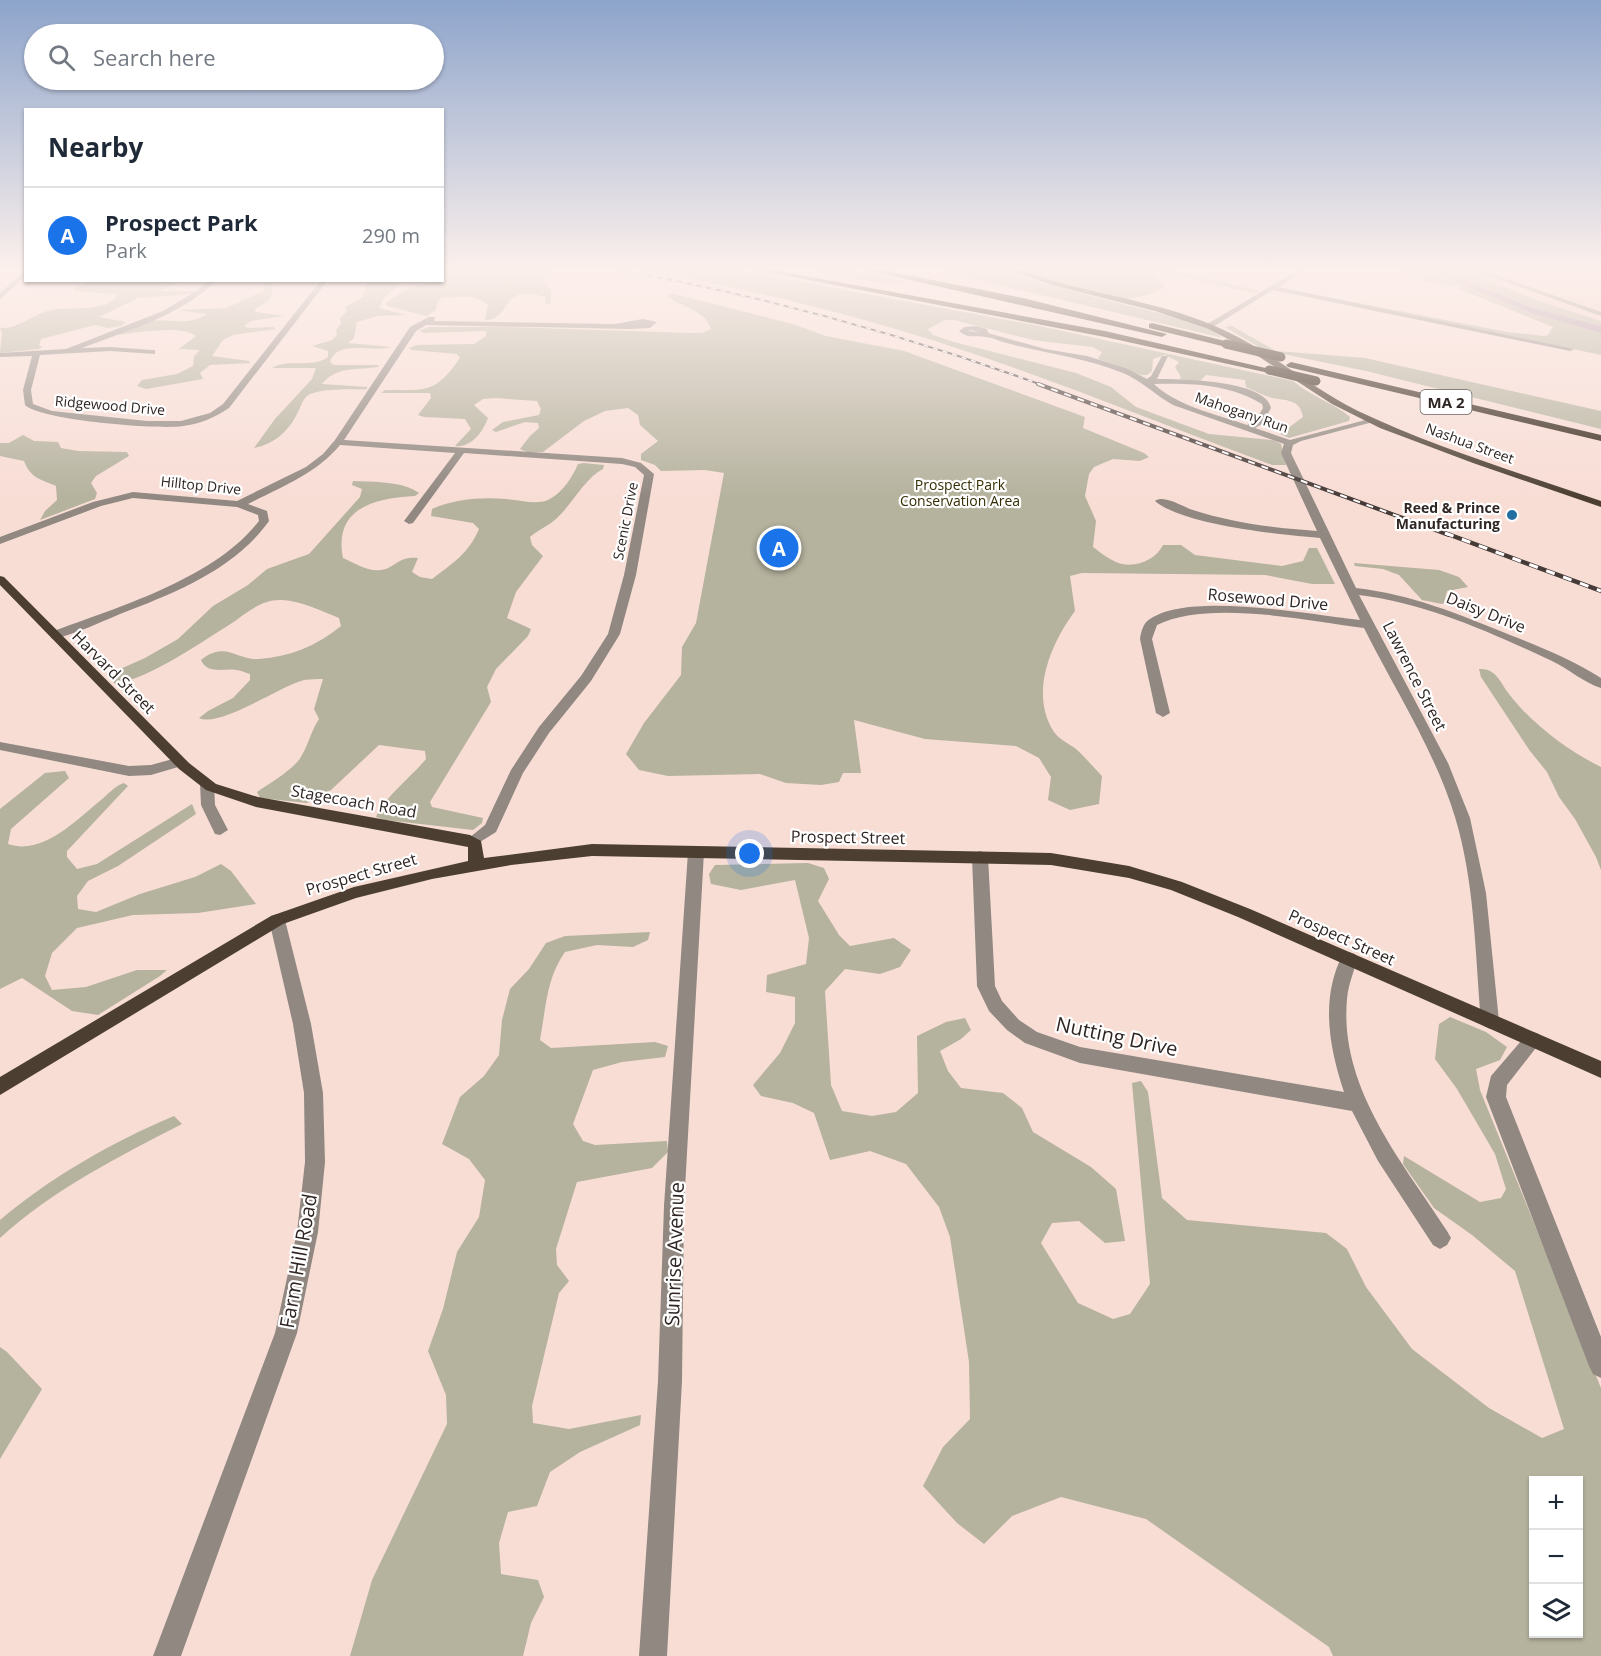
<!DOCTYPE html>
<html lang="en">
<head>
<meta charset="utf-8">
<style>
	:root { --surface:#fff; --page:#f6f6f7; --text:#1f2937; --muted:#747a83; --line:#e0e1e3; --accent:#1a73e8 }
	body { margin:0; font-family:"Open Sans",sans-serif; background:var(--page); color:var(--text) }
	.controls { position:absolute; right:18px; bottom:18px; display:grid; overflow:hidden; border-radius:0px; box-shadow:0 2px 4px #0004 }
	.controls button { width:54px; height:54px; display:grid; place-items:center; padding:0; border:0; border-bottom:2px solid var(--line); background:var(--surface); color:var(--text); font:30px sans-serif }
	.you { position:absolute; left:750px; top:854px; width:21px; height:21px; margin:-15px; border:4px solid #fff; border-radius:50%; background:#1a73e8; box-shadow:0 0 0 9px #1a73e833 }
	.badge { display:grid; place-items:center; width:39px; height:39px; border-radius:50%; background:var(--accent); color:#fff; font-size:20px; font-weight:700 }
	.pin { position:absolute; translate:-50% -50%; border:3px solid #fff; box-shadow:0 2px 6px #0006 }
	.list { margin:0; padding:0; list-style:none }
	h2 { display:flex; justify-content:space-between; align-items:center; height:78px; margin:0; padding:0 24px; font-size:26px }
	h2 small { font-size:20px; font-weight:400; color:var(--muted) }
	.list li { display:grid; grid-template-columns:39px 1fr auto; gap:18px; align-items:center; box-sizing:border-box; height:96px; padding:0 24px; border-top:2px solid var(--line) }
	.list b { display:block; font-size:22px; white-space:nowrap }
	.list p { margin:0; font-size:20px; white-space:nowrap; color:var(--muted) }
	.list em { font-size:20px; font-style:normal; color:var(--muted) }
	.icon { flex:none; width:33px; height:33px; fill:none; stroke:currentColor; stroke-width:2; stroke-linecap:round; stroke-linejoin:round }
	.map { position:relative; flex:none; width:1601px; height:1656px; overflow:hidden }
	.search { position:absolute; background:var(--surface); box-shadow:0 2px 4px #0004; left:24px; top:24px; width:420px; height:66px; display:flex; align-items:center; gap:15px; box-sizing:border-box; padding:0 21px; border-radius:33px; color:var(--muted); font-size:22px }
	.panel { position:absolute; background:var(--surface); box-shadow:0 2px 4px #0004; left:24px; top:108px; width:420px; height:174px; border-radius:0px }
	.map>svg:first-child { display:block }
</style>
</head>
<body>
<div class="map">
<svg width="1601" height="1656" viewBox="0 0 1601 1656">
	<rect width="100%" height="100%" fill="#f8ddd5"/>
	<path fill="#f2cfc5" d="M1451 267H1601V321L1539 301Z"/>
	<g fill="#b5b29e" fill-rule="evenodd">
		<path d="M443 267H519L554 272 544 279 551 290V303L546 304 545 297C499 282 514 319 485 320L488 305C477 294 458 297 442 298L438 301 436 310 427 316 387 306 385 304C402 289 421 283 442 280Z"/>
		<path d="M619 267H713L753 273 1040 326 1293 381C1310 396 1334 403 1350 417L1349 421 1289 438 1280 434 1303 417C1300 399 1287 401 1273 398 1264 396 1255 391 1246 387L1245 380 1206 375 1200 381 1179 379 1181 377 1175 367 1179 362 1165 355 1153 359 1152 371 1147 375H1141L1098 359 1102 352 1092 347 1033 340 954 320H945L928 329 933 335 954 342 1076 373 1111 387 1136 407 1209 434 1273 440 1281 444 1286 465H1272C1137 415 1003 358 864 320 784 298 702 279 619 267Z"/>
		<path d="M793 267H834L912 283H880Z"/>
		<path d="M923 267H995L1036 282 1178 318 1206 328 1223 338Z"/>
		<path d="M1011 267H1160L1260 291 1253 293 1162 272 1150 276 1162 281 1165 287 1148 295 1126 299 1040 277Z"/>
		<path d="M1401 267H1419L1534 314 1601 333V355L1287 289 1507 332 1544 336 1548 335 1553 327 1459 289 1460 287 1423 281 1425 279 1405 272 1407 269Z"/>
		<path d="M1435 267H1451L1462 270 1539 301 1601 321V326L1530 307Z"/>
		<path d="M140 280 184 281 161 289V291H194L193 294 138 298 99 317 126 322 121 326 108 328 95 325 41 339 39 345 42 347 39 349 0 353 2 333 0 328C19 329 34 313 52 310 71 306 108 313 118 294L74 291 75 288 88 281Z"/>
		<path d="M263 281H274L271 284C274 299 269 302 256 308L255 312 284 316 251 321 244 326 248 328 273 327 276 329 233 335 223 340 212 356 249 361 250 363 210 365 200 373 203 379 146 389 137 386 142 380 177 374 193 366 194 356 200 350 179 349 196 336C182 324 133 333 115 335 124 331 133 326 142 323 163 316 188 328 207 314L177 310 226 308 264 291Z"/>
		<path d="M364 281H405L384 297 379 308 406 315 378 316 357 322 354 338 348 343 391 347C373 353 337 339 330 362L334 365H378L379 367C358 370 336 366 322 384L367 387V389C353 390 316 387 306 397 302 401 300 409 297 414 288 432 274 444 254 448L275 419 312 379 316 368H272C289 358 311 369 328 357V351L312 346 332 340 337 335 336 330 341 323 340 318 347 311 345 307 363 297 367 282Z"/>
		<path d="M671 293 796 325 826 336 904 351 1085 417 1083 428 1144 453 1149 457 1140 461 1113 459 1094 467 1089 474 1085 496 1096 521 1093 547C1101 553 1112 562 1122 564 1139 567 1156 559 1163 545H1181L1195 555 1282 566 1303 561 1309 548H1317L1335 584H1312L1265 575 1082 573 1070 576 1075 611C1051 643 1029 694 1054 732 1059 739 1069 744 1076 749 1085 757 1093 767 1102 776L1099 804 1070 810 1048 800 1051 777 1039 758 1016 746 925 739 854 720 861 773H843L839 782 821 785 786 783 760 774 668 776 639 770 626 754 644 723 681 675 682 647 696 623 724 473 705 470 661 471 655 465 641 460V454L658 441 640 425 638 415 628 408 605 411 584 421 543 452H527L520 449 530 436 539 428 538 423 525 422 496 432 492 430 503 422 539 415 541 409 537 401 496 398 483 399 474 405 488 418C483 432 471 448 455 446L471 429 465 419 424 417 418 415 431 398 430 393H381L385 390C427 390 435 394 460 358L457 354 412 350 409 348 417 345 474 344 486 336V331L424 333 419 331 429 327H505L690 333H702L711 329C704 308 681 308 667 296Z"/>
		<path d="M1232 326 1276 351 1365 358 1601 411V429L1366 371 1264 350 1225 327Z"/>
		<path d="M23 435 34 441 58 442 61 448 78 451 127 452 129 456 96 476 91 483 97 493 95 499 40 520 45 511 57 500 56 486C41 479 31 479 24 461L0 456V443H9Z"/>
		<path d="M584 463 604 465 603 469C585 478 573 503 557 518 550 525 538 530 530 537L532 545 543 556 516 592 507 618 531 629 528 636 496 669 487 687 491 702 430 802 432 807 483 818 482 823 473 830 385 820 376 817C384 798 412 776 426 759L425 751 379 745 331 790 307 803 260 798 257 792C270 783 296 768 302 755 309 743 311 731 319 719L314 709 323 679C317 679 310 679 304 680 280 686 220 728 199 718L208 711 233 698 250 680V674C246 673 241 670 236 670 224 668 208 675 201 660 226 640 237 661 259 659 289 657 317 646 341 626L339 618C322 611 301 601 282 600 260 599 246 614 229 625 198 644 150 678 115 684L111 678 118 670 145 658 178 639 213 606 248 585 267 569 309 554 360 497 362 489 352 485 353 481C373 482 403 481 419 493L415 496C375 498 333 508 343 558 354 563 368 572 381 570 396 568 397 556 418 558L412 572 420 577 432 579C452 564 469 553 479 529L473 523 431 516 432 509C454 499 482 497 506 499 519 500 537 505 548 500 562 493 572 478 578 464Z"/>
		<path d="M1354 563 1439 570 1459 577 1468 587 1447 591 1444 603 1442 604 1422 600 1399 575 1383 569 1355 566Z"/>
		<path d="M1479 669C1496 668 1500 682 1509 694 1532 724 1568 751 1601 767V870L1596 857 1575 819 1559 797 1547 772 1530 751 1481 677Z"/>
		<path d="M65 771 69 778 11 829 8 844C43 856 76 820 101 800 108 794 115 786 124 783L128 786 67 851V857L77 869 97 864 192 804 196 814 118 866 88 881 77 896 78 909 96 912 140 894 195 877 221 864 231 871 256 904 198 913 133 915 77 928 52 953 45 976 52 990 86 987 137 970H167L160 976 98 1015 72 1011 22 978 0 989V809L45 773Z"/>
		<path d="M808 863 824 868 829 879 818 901 839 935 850 946 894 938 911 950 900 967 880 974 845 969 825 991 831 1085 842 1111 872 1116 896 1112 918 1093 917 1036 946 1022 965 1018 971 1030 961 1039 940 1051 948 1071 961 1088 1003 1093 1022 1108 1033 1132 1091 1167 1116 1189 1125 1241 1105 1243 1079 1221 1052 1223 1041 1243 1078 1303 1113 1319 1130 1314 1150 1284 1132 1083 1141 1081 1148 1092 1162 1198 1187 1220 1326 1233 1347 1249 1366 1287 1412 1349 1489 1408 1542 1438 1564 1429 1515 1271 1472 1235 1434 1208 1403 1164 1404 1156 1480 1202 1501 1198 1506 1189 1495 1154 1457 1089 1435 1059 1439 1024 1450 1017 1486 1032 1507 1047 1500 1060 1476 1069 1480 1090 1601 1388V1656H1333L1329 1647 1146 1519 1061 1497 1012 1516 984 1544 957 1523 923 1486 943 1447 970 1419 969 1362 950 1237 939 1207 906 1164 870 1151 830 1160 814 1113 793 1103 761 1096 753 1085 780 1053 795 1023V997L766 992 767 975 806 964 809 938 795 880 741 890 711 884 709 874 715 865ZM1534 1480H1578V1634H1534Z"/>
		<path d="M650 932 648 940 633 947 597 945 565 952C546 979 546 1008 540 1040L551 1048 655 1042 668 1046 665 1057 622 1062 593 1070 573 1124 583 1141 595 1145 667 1141 668 1152 652 1168 577 1182 556 1249 557 1265 569 1281 559 1293 532 1406 533 1423 569 1429 641 1415 640 1425 580 1452 550 1472 537 1506 508 1512 499 1543 501 1574 538 1580 544 1597 531 1623 523 1656H350L372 1580 447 1424 446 1395 428 1351 443 1309 457 1252 479 1217 485 1180 469 1159 442 1144 460 1097 484 1076 499 1055 502 1020 510 989 529 969 546 943 565 936Z"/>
		<path d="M174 1116 182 1124C120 1156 52 1190 0 1238V1220C51 1177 112 1142 174 1116Z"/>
		<path d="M0 1347 7 1352 42 1389 0 1459Z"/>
	</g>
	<path fill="#a68ca0" d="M1419 267H1435L1530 307 1601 326V333L1534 314Z"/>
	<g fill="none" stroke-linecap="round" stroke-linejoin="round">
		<g fill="#908881" fill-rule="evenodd">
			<path d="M1303 267H1310L1279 287 1574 349 1570 351 1273 290 1211 328 1204 326Z"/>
			<path d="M1465 267H1473L1601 312V316Z"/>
			<path d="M26 270V276L0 299V293Z"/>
			<path d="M209 280H217C181 316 128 330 82 348L110 347 152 350H155V354L110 351 40 355 31 390 33 404 52 411 147 421H181L210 413 223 404 321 280H328L229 408C214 418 200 424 183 426 158 430 40 420 25 405L23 390 32 356 0 357V353L66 349 163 311 198 290Z"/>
			<path d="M429 317H435L434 321 615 324 643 319 657 322 650 328 629 329 426 325 416 331 344 440 622 458 641 463 654 474 636 575 620 634 591 681 549 733 523 773 496 832 472 847 467 846 464 842 485 825 511 770 539 727 581 676 608 634 624 575 644 475 635 467 622 464 464 453 413 523 409 524 404 521 455 453 340 445C316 474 281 487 248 504L267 511 269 521C234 570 174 593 120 614 99 623 77 633 55 639L51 638V632C118 607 214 579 259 521L258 515 237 507 133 498 101 506 0 544V537L93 502 133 492 237 501 306 467 323 454 335 440 410 327Z"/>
			<path d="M976 326 987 329 988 333 1045 349 1087 356 1128 369 1147 379 1151 376 1162 356H1168L1157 379C1180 379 1266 380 1271 408L1262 424 1255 428 1290 440 1373 418V422L1301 441 1293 445 1291 453 1356 588C1410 594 1459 614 1510 635 1541 647 1573 660 1601 678V688C1586 684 1567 668 1552 661 1492 633 1426 603 1359 595L1448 763 1470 818 1486 893 1499 1021 1496 1026 1490 1029 1484 1026 1481 1021C1475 953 1475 883 1455 817 1435 751 1395 690 1364 628 1308 621 1208 599 1157 625L1152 639 1170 713 1163 717 1156 713 1140 639C1141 632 1143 623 1150 619 1190 591 1312 615 1360 620L1320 538C1282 535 1183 525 1155 501 1164 494 1183 507 1193 510 1233 523 1275 528 1317 531L1281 453 1284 444 1173 405C1155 395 1142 381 1123 373 1085 357 1042 353 1003 342 997 340 991 337 985 337 974 335 968 339 959 331L965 327ZM970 330 980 332 968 331ZM1154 384C1192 383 1229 384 1262 404L1263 408 1256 420 1247 425C1216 414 1179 407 1154 384Z"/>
			<path d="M0 742 129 766 151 765 180 757 187 762 185 765 151 775 129 776 0 750Z"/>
			<path d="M207 779 214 784 215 805 228 830 220 835 215 834 201 805 200 784Z"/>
			<path d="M696 846 701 848 704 852 684 1206 682 1381 667 1656H639L658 1381 664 1206 688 852 691 848Z"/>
			<path d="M980 851 985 853 988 857 995 986 1002 1001 1019 1020 1037 1032 1080 1047 1344 1092C1329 1047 1320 998 1343 954L1349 952 1355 954 1357 959C1354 972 1348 985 1347 999 1339 1088 1402 1161 1447 1231L1451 1238 1447 1245 1440 1249 1433 1245 1378 1161 1352 1111 1080 1063 1025 1043 1007 1030 989 1011 977 986 972 857 975 853Z"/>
			<path d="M277 914 283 916 285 920 311 1024 323 1093 325 1162 318 1232 297 1333 181 1656H153L275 1333 297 1232 305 1162 304 1093 293 1024 269 920 271 916Z"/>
			<path d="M1533 1032 1539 1034 1542 1040 1507 1085 1506 1097 1601 1337V1378L1593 1374 1589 1366 1486 1097 1491 1076 1527 1034Z"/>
		</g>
		<g fill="#4c3f32" fill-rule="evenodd">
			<path d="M1000 267C1016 266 1051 281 1069 285 1123 299 1180 308 1230 333 1275 355 1313 389 1358 411 1436 448 1520 473 1601 501V507L1473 463 1380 428 1332 404 1244 347 1206 328 1155 311 1052 285Z"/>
			<path d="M0 576 4 577 189 763 216 784 258 797 470 835 481 841 484 858 592 844 1051 853 1129 866 1182 882 1250 909 1601 1061V1078L1238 917 1171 890 1129 878 1051 865 592 856 511 865 432 879 356 898 283 924 0 1095V1077L271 916 354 887 468 861V847L256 807 206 790 179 769 0 585Z"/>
		</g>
		<g fill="#342618" fill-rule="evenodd">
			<path d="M741 267H756L1105 331 1274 370 1269 373 1105 337Z"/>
			<path d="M853 267H867L1023 298 1167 334 1162 337Z"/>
			<path d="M1152 323 1229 342 1231 344 1226 347 1149 328V324Z"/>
			<path d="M1291 362 1601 435V441L1288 367 1286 365Z"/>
		</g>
		<g stroke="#473b38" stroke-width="2">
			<path id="rail-far2" d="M603 267C753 293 899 333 1042 385"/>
		</g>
		<g stroke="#473b38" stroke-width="4">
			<path id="rail-far1" d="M1038 384 1449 535"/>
		</g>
		<g stroke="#473b38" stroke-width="4.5">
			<path id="rail" d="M1445 533 1601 591"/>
		</g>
		<use href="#rail-far2" stroke="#fff" stroke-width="1.5" stroke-dasharray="5" stroke-linecap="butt"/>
		<use href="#rail-far1" stroke="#fff" stroke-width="2" stroke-dasharray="7" stroke-linecap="butt"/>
		<use href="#rail" stroke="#fff" stroke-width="3" stroke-dasharray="9" stroke-linecap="butt"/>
		<g stroke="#342618" stroke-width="9">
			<path d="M1226 344 1281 357"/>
			<path d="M1269 370 1316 381"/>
		</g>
	</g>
	<linearGradient id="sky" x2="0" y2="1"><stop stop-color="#8da4cb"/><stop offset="0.54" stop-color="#fcf0ec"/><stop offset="1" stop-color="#fcf0ec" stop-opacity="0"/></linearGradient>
	<rect width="1601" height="498" fill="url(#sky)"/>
	<circle fill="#236ea1" stroke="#fff" stroke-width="2" cx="1512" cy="515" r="6"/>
	<g text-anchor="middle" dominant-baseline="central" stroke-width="4.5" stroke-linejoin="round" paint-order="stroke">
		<g font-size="14" fill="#2f2522" stroke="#fff">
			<text transform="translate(110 405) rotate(5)">Ridgewood Drive</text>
			<text transform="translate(1242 412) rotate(19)">Mahogany Run</text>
			<text transform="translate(1470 443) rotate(20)">Nashua Street</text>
			<text transform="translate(201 485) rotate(6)">Hilltop Drive</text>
			<text transform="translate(625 521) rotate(-79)">Scenic Drive</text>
		</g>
		<g font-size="14" fill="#352d04" stroke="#fff">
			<text x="960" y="484">Prospect Park<tspan x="960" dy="16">Conservation Area</tspan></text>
		</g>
		<g font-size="14" font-weight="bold" fill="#2f2522" stroke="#fff" text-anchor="end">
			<text x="1500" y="507">Reed &amp; Prince<tspan x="1500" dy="16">Manufacturing</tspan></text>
		</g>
		<rect fill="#fff" stroke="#6d6664" stroke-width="1.5" x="1420.5" y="390" width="51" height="24" rx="4.5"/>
		<g font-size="15" font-weight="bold" fill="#2f2522">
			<text x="1446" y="402">MA 2</text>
		</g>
		<g font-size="16" fill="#2f2522" stroke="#fff">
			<text transform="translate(1268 599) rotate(5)">Rosewood Drive</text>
			<text transform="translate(1486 612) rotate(22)">Daisy Drive</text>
			<text transform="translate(114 672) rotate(45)">Harvard Street</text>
			<text transform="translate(1415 676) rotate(63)">Lawrence Street</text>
			<text transform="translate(354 801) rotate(10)">Stagecoach Road</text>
			<text transform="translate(848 837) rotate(1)">Prospect Street</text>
			<text transform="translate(361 874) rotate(-16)">Prospect Street</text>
			<text transform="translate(1342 937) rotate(24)">Prospect Street</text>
		</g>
		<g font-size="20" fill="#2f2522" stroke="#fff">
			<text transform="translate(1117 1036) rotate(12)">Nutting Drive</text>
			<text transform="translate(674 1254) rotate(-88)">Sunrise Avenue</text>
			<text transform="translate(298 1261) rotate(-80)">Farm Hill Road</text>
		</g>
	</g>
</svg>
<div class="controls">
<button>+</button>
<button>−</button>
<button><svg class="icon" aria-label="layers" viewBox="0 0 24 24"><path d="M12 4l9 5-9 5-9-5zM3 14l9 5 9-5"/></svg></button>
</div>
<div class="you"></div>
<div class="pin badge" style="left:779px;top:548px">A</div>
<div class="search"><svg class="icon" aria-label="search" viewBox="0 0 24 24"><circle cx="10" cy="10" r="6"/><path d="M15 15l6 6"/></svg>Search here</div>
<section class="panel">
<h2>Nearby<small></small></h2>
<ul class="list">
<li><span class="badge">A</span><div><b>Prospect Park</b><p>Park</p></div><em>290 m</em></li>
</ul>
</section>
</div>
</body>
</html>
